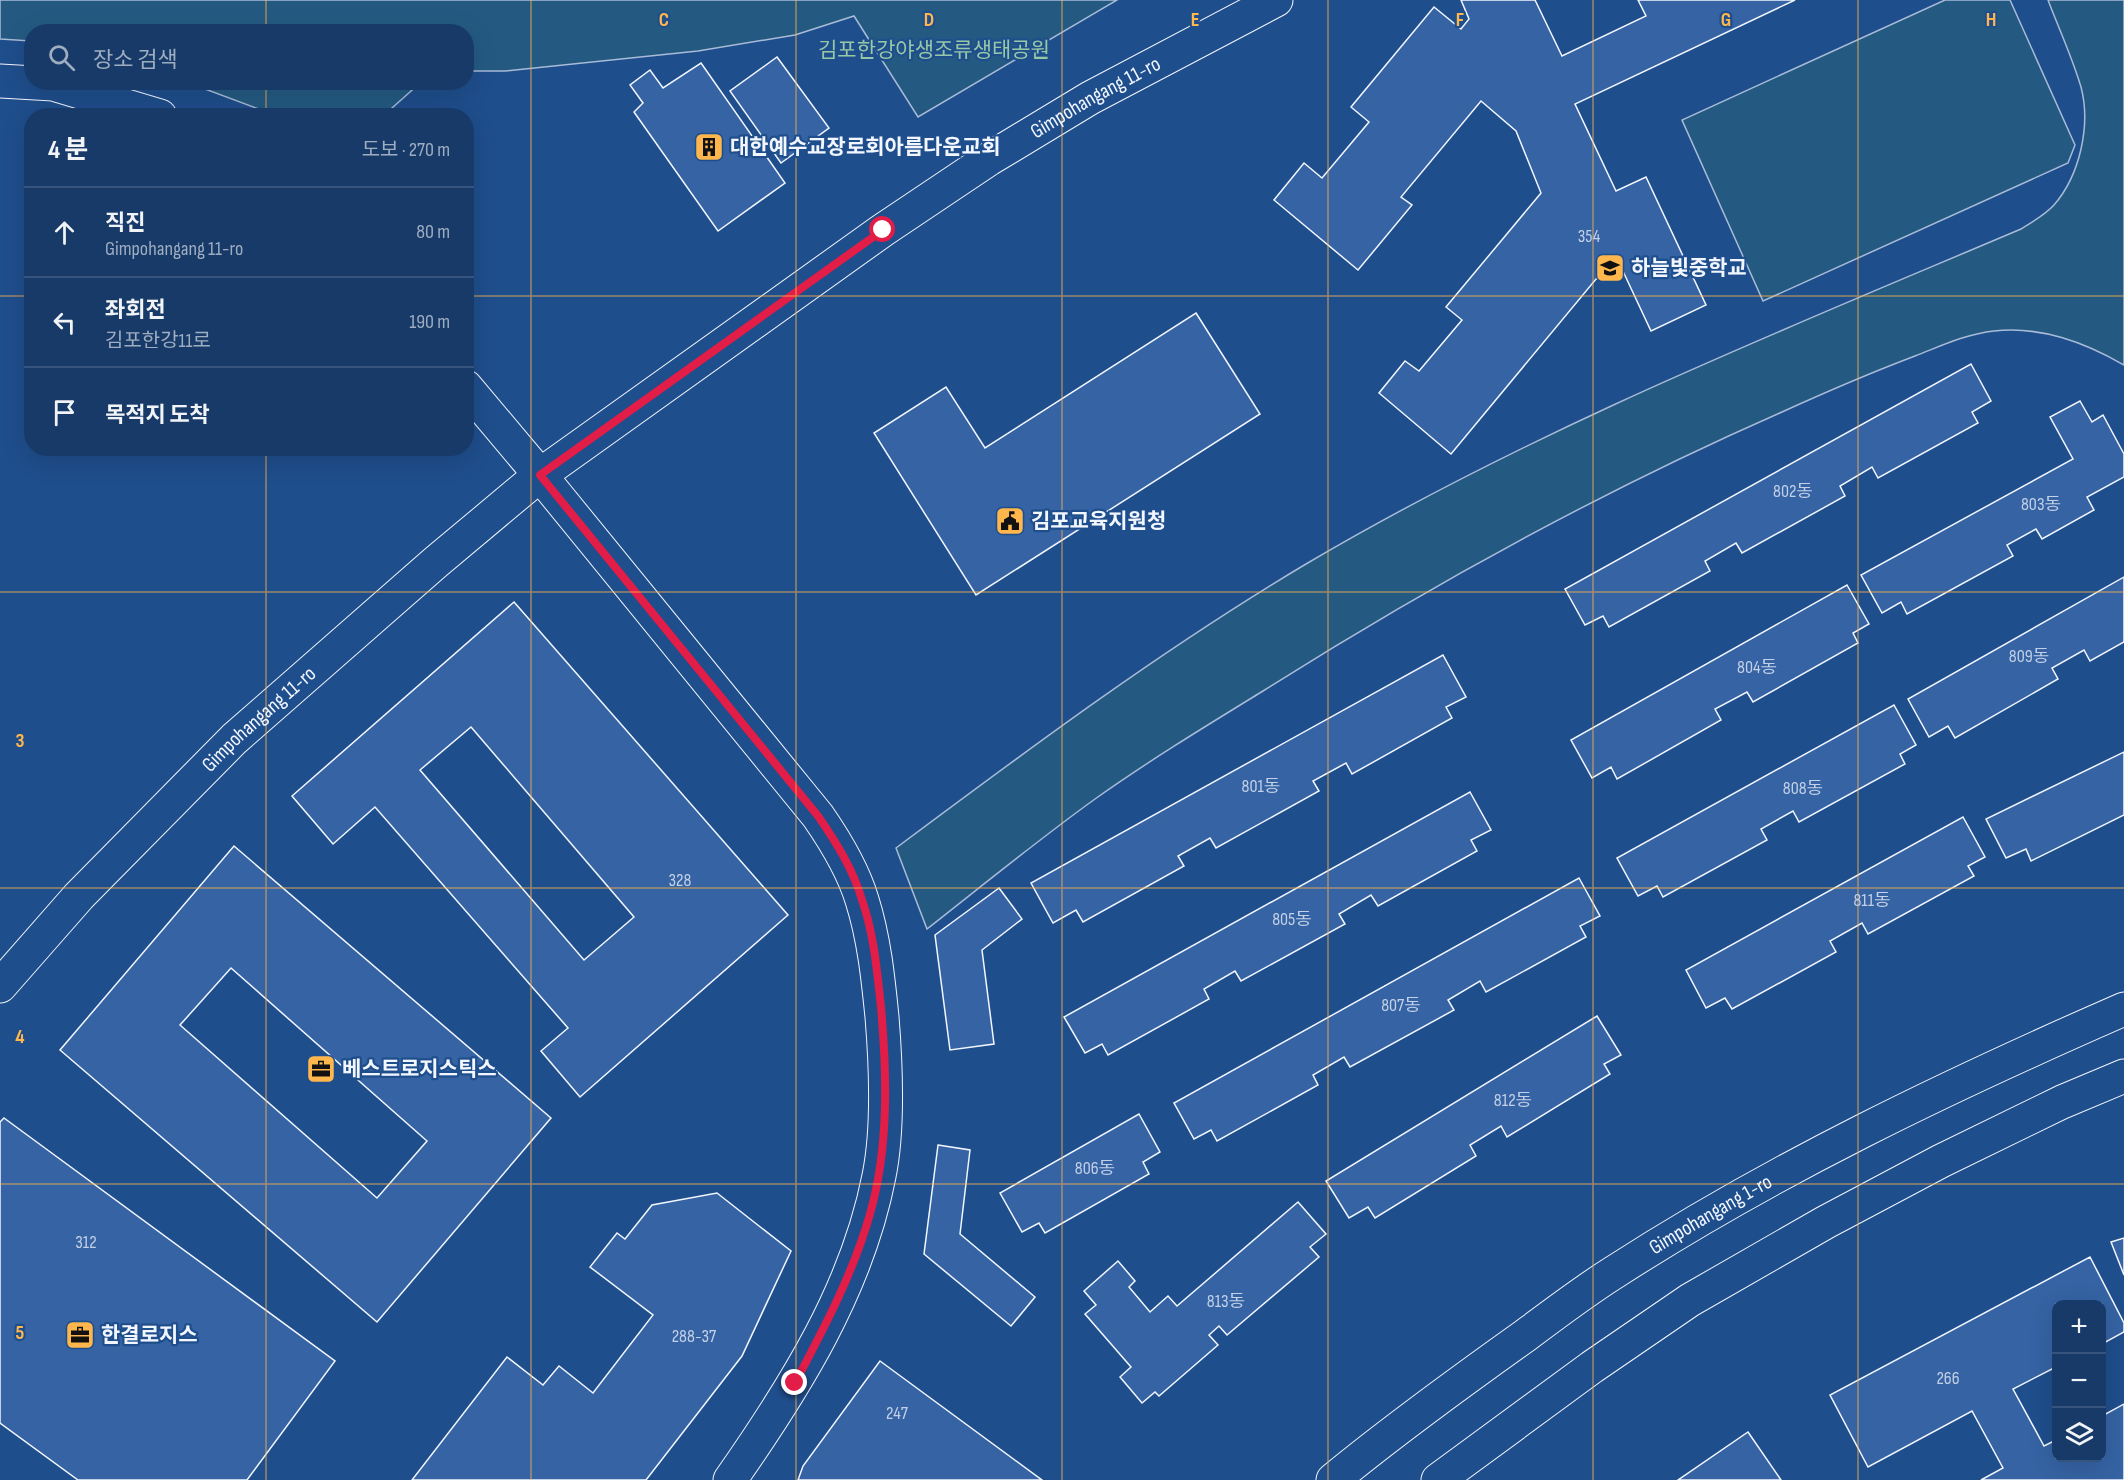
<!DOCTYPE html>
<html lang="ko">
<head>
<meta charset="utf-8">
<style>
	:root { --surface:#173a69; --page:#244571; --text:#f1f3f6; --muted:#9eadc0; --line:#36547d }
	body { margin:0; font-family:"Sofia Sans Condensed","Noto Sans KR",sans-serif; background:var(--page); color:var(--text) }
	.controls { position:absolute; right:18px; bottom:18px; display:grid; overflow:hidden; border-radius:12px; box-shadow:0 6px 24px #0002 }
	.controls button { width:54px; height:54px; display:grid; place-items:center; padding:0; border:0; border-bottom:2px solid var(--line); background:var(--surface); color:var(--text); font:30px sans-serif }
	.stop { position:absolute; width:18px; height:18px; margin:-14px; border:4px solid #e11d48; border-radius:50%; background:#fff }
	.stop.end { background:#e11d48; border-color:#fff; box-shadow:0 2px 6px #0008 }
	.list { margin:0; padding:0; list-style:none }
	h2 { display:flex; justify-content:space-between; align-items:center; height:78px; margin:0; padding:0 24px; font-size:26px }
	h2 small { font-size:20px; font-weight:400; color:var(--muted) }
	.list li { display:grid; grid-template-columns:39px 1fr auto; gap:18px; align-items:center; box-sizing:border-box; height:90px; padding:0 24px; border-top:2px solid var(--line) }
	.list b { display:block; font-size:22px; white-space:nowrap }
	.list p { margin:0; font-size:20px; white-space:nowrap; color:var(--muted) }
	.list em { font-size:20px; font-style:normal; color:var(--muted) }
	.icon { flex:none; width:33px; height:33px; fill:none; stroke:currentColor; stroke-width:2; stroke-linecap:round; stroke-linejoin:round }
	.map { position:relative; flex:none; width:2124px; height:1480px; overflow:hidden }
	.search { position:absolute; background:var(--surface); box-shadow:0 6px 24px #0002; left:24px; top:24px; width:450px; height:66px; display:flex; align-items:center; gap:15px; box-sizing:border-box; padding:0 21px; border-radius:24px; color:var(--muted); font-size:22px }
	.panel { position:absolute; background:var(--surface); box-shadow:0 6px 24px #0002; left:24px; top:108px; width:450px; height:348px; border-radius:24px }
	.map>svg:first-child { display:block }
</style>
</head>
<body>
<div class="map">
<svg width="2124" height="1480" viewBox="0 0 2124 1480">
	<rect width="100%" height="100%" fill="#1f4e8c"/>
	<g fill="#245a82" stroke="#a8bbd7" stroke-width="1.5">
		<path d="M0 0H1117L918 117 854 16 795 35 698 51 505 71H467L466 32H32L31 41 0 39Z"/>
		<path d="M1945 0H2010L2075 145 2068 163 1763 301 1682 120Z"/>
		<path d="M2048 0H2124V365C2084 342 2041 326 1994 331 1966 334 1941 346 1915 356 1870 373 1826 392 1782 412 1602 491 1429 586 1263 691 1206 726 1150 760 1095 799 1038 840 983 885 927 929L896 848C1030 748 1163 649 1306 564 1533 430 1778 332 2021 229 2032 222 2045 215 2054 205 2080 175 2091 125 2081 87 2072 57 2059 29 2048 0Z"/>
		<path d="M189 83H420L383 116 275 115Z"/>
	</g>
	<g fill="#3563a3" stroke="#f2f6ff" stroke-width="1.5" fill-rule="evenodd">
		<path d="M1461 0H1535L1562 56 1646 16 1638 0H1795L1575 104 1616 191 1646 177 1706 305 1651 331 1621 267 1596 279 1451 454 1379 393 1405 361 1419 371 1462 320 1446 307 1541 193 1516 131 1481 101 1401 197 1412 205 1358 270 1274 200 1304 163 1322 178 1369 122 1351 107 1434 7 1461 29 1469 19Z"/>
		<path d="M777 57 829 128 781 163 730 91Z"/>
		<path d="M701 63 785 183 718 231 634 112 643 103 630 85 650 70 663 88Z"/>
		<path d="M1196 313 1260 414 976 595 874 433 946 387 985 448Z"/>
		<path d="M1971 364 1991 401 1972 412 1978 423 1878 478 1872 467 1840 486 1845 496 1742 553 1736 543 1705 561 1710 571 1609 627 1603 616 1585 625 1565 589Z"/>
		<path d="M2080 401 2092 422 2103 415 2124 454V477L2087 497 2094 510 2042 539 2036 529 2007 545 2013 556 1907 614 1901 602 1882 613 1861 575 2073 459 2050 417Z"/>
		<path d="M2124 577V642L2090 661 2084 650 2052 668 2058 679 1955 738 1948 726 1929 737 1908 699Z"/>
		<path d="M1847 585 1869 624 1853 633 1858 643 1753 702 1747 692 1715 709 1721 720 1617 779 1611 767 1592 778 1571 740Z"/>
		<path d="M514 602 788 915 580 1097 541 1051 568 1028 375 807 333 844 292 796ZM471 727 634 917 584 960 420 770Z"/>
		<path d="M1443 655 1466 697 1446 707 1452 718 1352 774 1346 763 1313 781 1319 791 1216 848 1210 838 1178 856 1184 866 1083 922 1076 910 1053 923 1031 883Z"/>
		<path d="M1894 705 1916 745 1900 754 1905 764 1799 822 1793 811 1761 829 1767 840 1663 897 1657 886 1638 896 1617 858Z"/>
		<path d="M2124 752V815L2031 861 2026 849 2006 858 1986 819Z"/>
		<path d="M1470 792 1491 830 1471 840 1477 851 1378 906 1371 895 1339 914 1345 924 1241 981 1235 971 1204 989 1209 999 1108 1055 1102 1044 1085 1053 1064 1017Z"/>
		<path d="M1963 817 1985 857 1968 866 1974 876 1868 934 1862 923 1830 941 1836 952 1732 1009 1725 998 1706 1008 1686 970Z"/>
		<path d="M234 846 551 1118 377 1322 60 1050ZM231 968 427 1141 377 1198 180 1025Z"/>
		<path d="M1579 878 1600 916 1580 926 1586 937 1486 992 1480 981 1448 1000 1454 1010 1350 1067 1344 1057 1313 1075 1318 1085 1217 1141 1211 1130 1194 1139 1174 1103Z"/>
		<path d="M999 888 1022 919 982 950 994 1044 950 1050 935 935Z"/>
		<path d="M1597 1016 1621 1055 1604 1064 1610 1074 1507 1137 1501 1126 1470 1145 1476 1156 1375 1218 1368 1207 1349 1218 1326 1181Z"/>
		<path d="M1139 1114 1160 1152 1143 1162 1149 1174 1045 1233 1039 1223 1022 1232 1000 1193Z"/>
		<path d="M4 1118 335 1361 247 1480H78L0 1423V1122Z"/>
		<path d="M938 1145 970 1150 960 1234 1035 1297 1011 1326 924 1254Z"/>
		<path d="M717 1193 791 1251 742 1356 646 1480H412L507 1357 543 1385 559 1366 593 1393 653 1315 590 1267 617 1233 625 1239 652 1205Z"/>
		<path d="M1298 1202 1326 1234 1310 1247 1319 1257 1227 1335 1219 1326 1209 1335 1218 1345 1159 1396 1155 1392 1142 1403 1120 1377 1131 1367 1085 1314 1096 1305 1084 1291 1118 1261 1135 1281 1129 1287 1150 1312 1168 1296 1177 1306Z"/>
		<path d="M2124 1238V1275L2111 1242Z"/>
		<path d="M2090 1257 2124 1323V1332L2102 1344V1304H2056V1367L2013 1389 2044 1446 2056 1440V1458H2102V1416L2124 1404V1480H1981L2003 1468 1972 1411 1868 1467 1830 1395Z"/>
		<path d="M880 1361 1042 1480H798L803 1466Z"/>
		<path d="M1748 1432 1781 1480H1678Z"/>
	</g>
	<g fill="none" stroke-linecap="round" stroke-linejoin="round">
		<g stroke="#f2f6ff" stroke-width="35">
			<g id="minor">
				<path id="s1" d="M0 986 79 896 234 739 436 562 540 475 818 816C836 842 853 870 862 900 874 938 878 977 882 1017 886 1066 889 1127 879 1176 857 1289 795 1387 730 1480"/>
				<path id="s2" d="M1333 1480C1395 1429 1460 1382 1526 1335 1554 1314 1583 1292 1613 1273 1774 1169 1948 1086 2124 1009"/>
				<path d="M1438 1480 1592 1367 1690 1300 1826 1222 1941 1161 2062 1102 2124 1076"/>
			</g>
		</g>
		<g stroke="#f2f6ff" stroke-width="35">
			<g id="major">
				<path d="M0 81 53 84 160 116"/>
				<path d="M466 387 540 475"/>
				<path id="s3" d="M540 475 883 230 989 159 1090 98 1276 0"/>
			</g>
		</g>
		<use href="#minor" stroke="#1f4e8c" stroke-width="33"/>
		<use href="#major" stroke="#1f4e8c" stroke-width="33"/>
	</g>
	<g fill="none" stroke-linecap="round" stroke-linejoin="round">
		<path stroke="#e11d48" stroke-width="8" d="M795 1383C824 1328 853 1274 870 1214 889 1147 887 1075 881 1007 877 971 874 934 862 900 853 869 836 842 818 816L540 475 883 230"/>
	</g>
	<path fill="none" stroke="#ffb74d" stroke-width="1.5" stroke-opacity="0.55" d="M266 0V32M531 0V1480M796 0V1480M1062 0V1480M1328 0V1480M1593 0V1480M1858 0V1480M266 82V116M0 296H32M466 296H2124M266 448V1480M0 592H2124M0 888H2124M0 1184H2124"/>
	<defs>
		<g id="building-square" transform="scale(1.5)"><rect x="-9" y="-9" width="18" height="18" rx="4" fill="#ffb74d" stroke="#1f4e8c"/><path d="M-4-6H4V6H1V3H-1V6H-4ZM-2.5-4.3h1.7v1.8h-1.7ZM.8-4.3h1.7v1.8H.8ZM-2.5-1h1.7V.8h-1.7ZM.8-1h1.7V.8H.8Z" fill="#111"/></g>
		<g id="school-square" transform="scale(1.5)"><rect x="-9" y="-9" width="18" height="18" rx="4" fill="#ffb74d" stroke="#1f4e8c"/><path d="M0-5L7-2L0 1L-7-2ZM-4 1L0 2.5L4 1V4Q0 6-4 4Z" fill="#111"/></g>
		<g id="civic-square" transform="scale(1.5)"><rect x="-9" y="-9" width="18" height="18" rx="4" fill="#ffb74d" stroke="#1f4e8c"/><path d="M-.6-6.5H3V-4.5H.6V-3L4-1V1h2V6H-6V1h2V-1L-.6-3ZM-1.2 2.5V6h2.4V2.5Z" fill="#111"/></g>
		<g id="office-square" transform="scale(1.5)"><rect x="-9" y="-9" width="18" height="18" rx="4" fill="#ffb74d" stroke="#1f4e8c"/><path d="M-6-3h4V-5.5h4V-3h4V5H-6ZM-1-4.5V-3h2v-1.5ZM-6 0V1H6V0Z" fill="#111"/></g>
	</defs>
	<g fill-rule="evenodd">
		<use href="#building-square" x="709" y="147"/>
		<use href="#school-square" x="1610" y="268"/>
		<use href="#civic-square" x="1010" y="521"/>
		<use href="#office-square" x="321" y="1069"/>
		<use href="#office-square" x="80" y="1335"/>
	</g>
	<g text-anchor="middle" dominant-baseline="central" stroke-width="4.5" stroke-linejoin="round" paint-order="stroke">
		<g font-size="18" fill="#c3d1e8">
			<text x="1589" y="236">354</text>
			<text x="1793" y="491">802동</text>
			<text x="2041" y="504">803동</text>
			<text x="2029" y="656">809동</text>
			<text x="1757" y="667">804동</text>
			<text x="1261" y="786">801동</text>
			<text x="1803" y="788">808동</text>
			<text x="680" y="880">328</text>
			<text x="1872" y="900">811동</text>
			<text x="1292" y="919">805동</text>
			<text x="1401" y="1005">807동</text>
			<text x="1513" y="1100">812동</text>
			<text x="1095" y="1168">806동</text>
			<text x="86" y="1242">312</text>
			<text x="1226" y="1301">813동</text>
			<text x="694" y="1336">288-37</text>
			<text x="1948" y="1378">266</text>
			<text x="897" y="1413">247</text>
		</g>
		<g font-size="21" fill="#97c8a6" stroke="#1f4e8c">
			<text x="934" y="50">김포한강야생조류생태공원</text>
		</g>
		<g font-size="21" fill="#f2f6ff" stroke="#1f4e8c">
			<text stroke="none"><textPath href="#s3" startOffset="672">Gimpohangang 11-ro</textPath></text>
			<text stroke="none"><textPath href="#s1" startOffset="372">Gimpohangang 11-ro</textPath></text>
			<text stroke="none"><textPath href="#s2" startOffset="462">Gimpohangang 1-ro</textPath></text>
		</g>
		<g font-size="21" font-weight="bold" fill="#f2f6ff" stroke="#1f4e8c" text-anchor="start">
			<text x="730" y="147">대한예수교장로회아름다운교회</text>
			<text x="1631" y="268">하늘빛중학교</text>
			<text x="1031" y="521">김포교육지원청</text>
			<text x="342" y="1069">베스트로지스틱스</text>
			<text x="101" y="1335">한결로지스</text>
		</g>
	</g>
	<g font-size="20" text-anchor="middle" font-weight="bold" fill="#ffb74d" stroke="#1f4e8c" stroke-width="4.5" stroke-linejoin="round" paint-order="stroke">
		<text x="664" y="26">C</text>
		<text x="929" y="26">D</text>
		<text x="1195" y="26">E</text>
		<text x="1460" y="26">F</text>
		<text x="1726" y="26">G</text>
		<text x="1991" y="26">H</text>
		<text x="20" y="747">3</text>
		<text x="20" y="1043">4</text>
		<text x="20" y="1339">5</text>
	</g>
</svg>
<div class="controls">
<button>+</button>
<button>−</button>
<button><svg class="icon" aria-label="layers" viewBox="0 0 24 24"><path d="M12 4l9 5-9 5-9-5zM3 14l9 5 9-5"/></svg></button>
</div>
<div class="stop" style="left:883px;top:230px"></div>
<div class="stop end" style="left:795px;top:1383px"></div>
<div class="search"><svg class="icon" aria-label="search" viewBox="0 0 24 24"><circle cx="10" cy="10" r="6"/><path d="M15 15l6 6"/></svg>장소 검색</div>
<section class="panel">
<h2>4 분<small>도보 · 270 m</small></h2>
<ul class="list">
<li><svg class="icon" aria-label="ahead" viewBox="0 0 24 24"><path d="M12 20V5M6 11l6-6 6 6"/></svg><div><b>직진</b><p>Gimpohangang 11-ro</p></div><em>80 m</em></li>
<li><svg class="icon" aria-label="left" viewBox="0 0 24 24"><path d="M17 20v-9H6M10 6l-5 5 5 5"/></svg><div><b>좌회전</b><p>김포한강11로</p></div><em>190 m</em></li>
<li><svg class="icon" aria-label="arrive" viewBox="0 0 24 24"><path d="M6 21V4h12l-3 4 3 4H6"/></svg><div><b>목적지 도착</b></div></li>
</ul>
</section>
</div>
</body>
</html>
